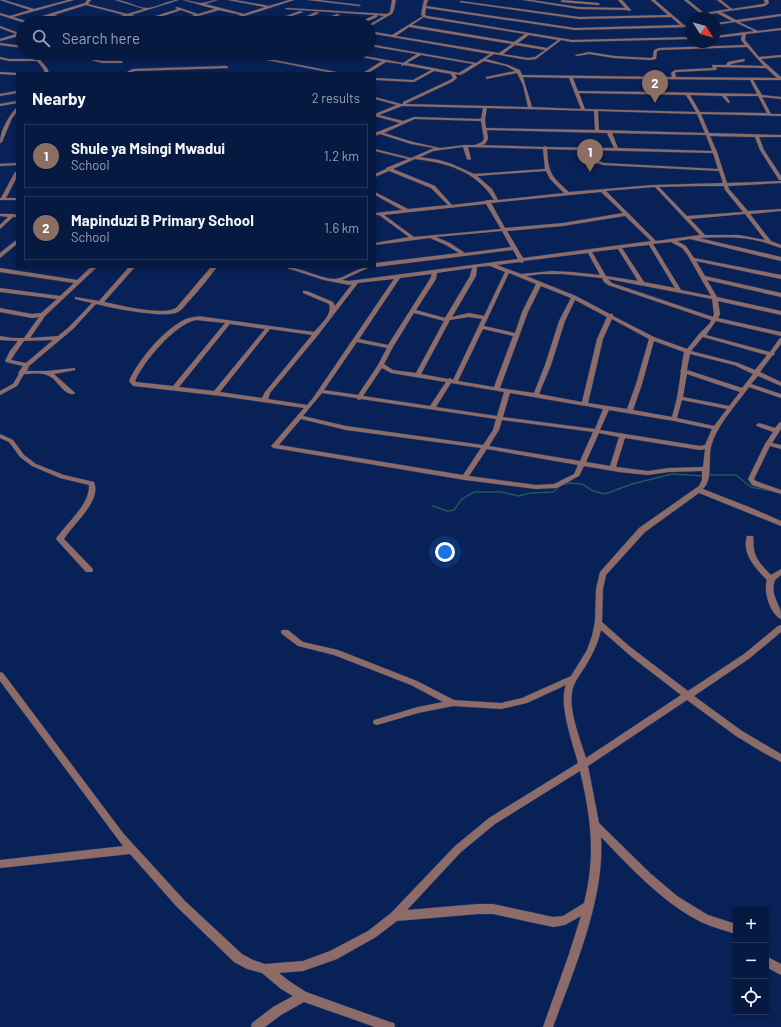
<!DOCTYPE html>
<html lang="en">
<head>
<meta charset="utf-8">
<style>
	:root { --surface:#061a41; --page:#14274c; --text:#f1f3f6; --muted:#98a1b1; --line:#27385a; --accent:#d93025 }
	body { margin:0; font-family:Barlow,sans-serif; background:var(--page); color:var(--text) }
	.controls { position:absolute; right:12px; bottom:12px; display:grid; overflow:hidden; border-radius:0px; box-shadow:0 2px 6px #0003 }
	.controls button { width:36px; height:36px; display:grid; place-items:center; padding:0; border:0; border-bottom:1px solid var(--line); background:var(--surface); color:var(--text); font:20px sans-serif }
	.compass { position:absolute; left:685px; top:12px; width:36px; height:36px; border-radius:50%; background:var(--surface); box-shadow:0 2px 6px #0003; rotate:127deg }
	.you { position:absolute; left:445px; top:552px; width:14px; height:14px; margin:-10px; border:3px solid #fff; border-radius:50%; background:#1a73e8; box-shadow:0 0 0 6px #1a73e833 }
	.badge { display:grid; place-items:center; width:26px; height:26px; border-radius:50%; background:var(--accent); color:#fff; font-size:13px; font-weight:700 }
	.pin { position:absolute; translate:-50% -33px; filter:drop-shadow(0 1px 2px #0008) }
	.pin::after { content:''; position:absolute; top:21px; width:14px; height:12px; background:inherit; clip-path:polygon(0 0,100% 0,50% 100%) }
	.list { margin:0; padding:0; list-style:none }
	h2 { display:flex; justify-content:space-between; align-items:center; height:52px; margin:0; padding:0 16px; font-size:17px }
	h2 small { font-size:13px; font-weight:400; color:var(--muted) }
	.list li { display:grid; grid-template-columns:26px 1fr auto; gap:12px; align-items:center; box-sizing:border-box; height:64px; margin:0 8px 8px; padding:0 8px; border:1px solid var(--line); border-radius:0px }
	.list b { display:block; font-size:15px; white-space:nowrap }
	.list p { margin:0; font-size:13px; white-space:nowrap; color:var(--muted) }
	.list em { font-size:13px; font-style:normal; color:var(--muted) }
	.icon { flex:none; width:22px; height:22px; fill:none; stroke:currentColor; stroke-width:2; stroke-linecap:round; stroke-linejoin:round }
	.map { position:relative; flex:none; width:781px; height:1027px; overflow:hidden }
	.search { position:absolute; background:var(--surface); box-shadow:0 2px 6px #0003; left:16px; top:16px; width:360px; height:44px; display:flex; align-items:center; gap:10px; box-sizing:border-box; padding:0 14px; border-radius:22px; color:var(--muted); font-size:15px }
	.panel { position:absolute; background:var(--surface); box-shadow:0 2px 6px #0003; left:16px; top:72px; width:360px; height:196px; border-radius:0px }
	.map>svg:first-child { display:block }
</style>
</head>
<body>
<div class="map">
<svg width="781" height="1027" viewBox="0 0 781 1027">
	<rect width="100%" height="100%" fill="#082257"/>
	<g fill="none" stroke-linecap="round" stroke-linejoin="round">
		<g stroke="#21585c" stroke-width="1.5">
			<path d="M709 475H736L751 487 776 492"/>
			<path d="M433 506 447 511 454 510 462 499 474 492H501L519 496 530 493 553 492 561 485 570 483 582 484 593 491 605 494 632 484 672 474 703 476"/>
		</g>
		<g stroke="#233b6b" stroke-width="1">
			<g id="minor">
				<path d="M0 0H4L34 9 68 0H74L13 17 26 21 85 3 87 0H91L88 4 127 14 144 9 115 0C126 0 137 8 147 8 156 8 168 0 179 0L131 15 146 19 178 9 175 8 177 7 198 14 215 9 183 0C189 0 195 3 201 3 206 3 212 0 218 0L205 4 244 14 265 7 228 0H235L269 6 289 0H294L223 23H218L241 15 219 10 177 22 179 23C171 23 163 18 155 18 148 19 143 23 135 23L142 20 127 16 105 23H100L124 15 86 5 54 15 80 23H75L50 16 30 22 32 23H25L0 15V13L10 16 30 10ZM181 10 195 15 174 21 160 17Z"/>
				<path d="M308 0H319L361 5 359 6Z"/>
				<path d="M392 0H396C394 7 395 14 388 16L369 27V25L384 16 377 15V17L363 23H358L375 15 285 9 287 8 387 14 390 12Z"/>
				<path d="M424 0H428L426 6 575 28 680 25 671 17 579 19 459 2 461 1 579 17 668 15 651 0H655L684 25H691V27L575 30 426 8 425 15 427 16 572 40 691 37V39L572 42 561 40 536 59 528 60 494 54 486 59 508 65 520 70 522 75 672 77 671 73 675 70 713 68 712 65H726L728 62 744 59 745 61 731 64 730 65 764 66 747 47 660 50 657 51 656 59 651 60 614 58 589 54 577 56 575 55 589 52 614 56 651 58 653 57 654 50 659 48 745 45 741 40 742 35 715 38V36L754 31 735 22 715 25V23L732 21 717 13 706 15 709 17 706 18 684 0H688L704 13 729 9 717 0H721L732 9 763 4 765 3 764 0H768L769 3 765 6 721 12 736 20 781 14V16L739 22 758 31 781 28V30L746 34 745 40 759 57 781 55V57L761 59 781 77V80H753L762 95 781 97V99L762 97 771 114H781V116L701 114 709 133 781 135V137H759L764 150 781 176V180H779L760 150 755 137 710 136 717 152 727 183 781 181V183L728 186 729 189 748 211 781 209V211L750 214 771 241 781 245V248C775 246 769 244 763 242 742 236 720 237 699 238L781 257V261L690 239 677 241 686 246 694 258 781 275V279L696 261 705 276 781 293V297L707 280 717 297 781 311V315L718 301 720 314 718 318 781 332V336L716 321 706 335 770 352 779 339 781 338V344L774 353 775 354 772 356 760 372 781 382V386L758 376 751 384 781 394V398L749 387C737 404 716 426 711 447 708 461 713 479 703 489L754 509 781 521V526L699 493 645 532 606 575 603 589 602 622 629 646 688 691 744 654 778 626 781 625V632L750 658 694 696 742 731 781 754V762L764 753 736 736 687 700 588 766 599 823 650 873 677 896 708 915 736 924V934C724 930 712 927 701 922 662 902 631 868 601 837 605 899 574 969 553 1027H543L569 954 581 916 565 925 553 927 493 914H478L397 921 376 937 337 959 303 971 279 973 289 981 306 992 390 1022 394 1023 395 1027H375L304 1002 281 1015 265 1027H251L252 1023 273 1007 293 996 281 989 262 973 247 969 234 962 177 907 130 854 0 868V860L123 846 0 681V672L3 673 123 833 185 901 242 954 253 960 265 964 303 961 330 951 368 931 391 913 455 846 489 818 578 763C573 744 558 703 566 685L527 703 501 709 453 706 418 713 377 725 374 724 373 722 374 720 418 707 443 702 411 685 334 655 298 646 282 634 281 632 282 630H288L303 642 338 650 417 681 454 700 501 703 522 698 571 676 587 650 592 636 595 621 596 589 600 572 639 528 699 486 702 480V471L669 472 648 475 619 472 584 466 579 476 557 488 536 489 465 480 274 448 272 447 271 446 272 445 304 408 221 396 134 386 132 385 129 381C139 359 164 329 186 319 192 317 198 316 205 317L314 332C321 324 333 314 329 304L303 293V291H307L333 302 335 306 352 284 349 285 324 280 284 267C302 267 317 278 334 279 344 279 357 267 370 267L342 280 349 281 518 259 513 250 375 267V263L459 253 446 245 430 238 375 245V243L409 237 379 215H375V213L402 210 375 195V192L408 209 448 205 431 188 389 171 375 177V174L386 169V168L408 159 375 151V149L411 158 434 148 411 144 380 134 375 136V133L400 123 375 116V114L397 105 375 99V97L401 104H403V102L450 80 453 78 451 74 434 71 414 82 375 80V78L413 80 431 70 404 65 402 66 401 64 386 62 368 73H363L382 61 340 53H348L403 63 417 54 369 46V44L476 63 490 54 369 33V31L392 35 423 16 421 15ZM424 17 426 18 525 34 514 42 412 25ZM409 27 512 44 499 53 396 36ZM529 35 558 40 547 48 518 43ZM515 45 545 50 535 57 528 58 503 54ZM421 55 473 64 459 73 407 63ZM484 61 506 66 515 71 486 77V79L517 73 523 85 528 107 405 104 452 82 457 78 455 74 461 75ZM716 67 766 68 777 78 676 77 675 73 676 72 715 70 717 69ZM523 77 569 78 581 109 532 107ZM573 78 646 79 655 92 578 91ZM650 79 750 80 757 94 658 92ZM579 93 686 95 696 112 585 109ZM690 95 722 96 728 103 730 102 726 96H758L767 113 700 112ZM402 106 483 108 481 119 414 117 403 121 379 115ZM487 108 594 111 595 130 486 128 485 120ZM598 111 697 114 705 133 599 130ZM415 119 481 121 484 139 482 142 475 145H465L440 148 413 142 384 133ZM487 130 607 133 614 148 547 147 545 146 543 147 481 145 485 144 488 139ZM612 133 706 135 712 151 618 148ZM463 147 467 159 469 160 471 159 468 147 543 149 545 169 474 174 452 164 439 160 420 157 433 151ZM547 149 579 150 587 160 603 165 719 171 723 183 653 185 569 192C552 177 548 173 547 149ZM583 150 713 153 718 169 604 163 591 158ZM415 159C448 163 476 171 494 200H487L485 201 452 205 435 186 393 169ZM546 171 550 179 564 193 498 200 492 189 477 176ZM701 186H724L725 190 743 212 687 216 659 187ZM655 187 700 235 656 241 606 191ZM601 192 623 213 563 223 505 228 491 203ZM486 204 501 229 414 237 384 215ZM745 214 765 240 739 235H705L690 219ZM625 216 651 241 523 258 507 231 563 226ZM502 231 511 247 465 253 450 243 436 237ZM671 242 682 248 687 254 711 296 681 290 653 244ZM649 245 675 288 644 282 622 248ZM618 249 638 281 606 276 592 252ZM588 253 600 275 572 272 552 271 521 274 497 265 520 262 522 263 524 261ZM490 266 505 272 484 316 469 313 452 317 476 276 477 267ZM472 268 470 276 445 318 416 310 436 279 437 273ZM509 273 536 284 522 312 515 333 484 326ZM432 274 430 279 388 345 359 339 400 278ZM541 274H562L602 278 604 282 608 285 711 320 710 323 699 334 687 349 654 337 613 316V314H610L576 296 526 276ZM394 279 313 398 307 405 268 399 270 393 318 335 358 283ZM608 279 712 299 714 314 713 317 612 283ZM541 286 571 298 559 321 545 365 534 393 500 388 528 312ZM575 300 607 317 597 339 582 402 539 394 551 365 565 321ZM414 313 444 321 416 373 393 370 384 364 393 347ZM469 317 482 319 453 380 450 378 448 379 421 374 450 320ZM612 319 649 339 636 384 627 409 588 403 603 339ZM196 320 225 323 173 386 136 382 135 381C143 362 175 324 196 320ZM230 324 265 329 214 391 179 387ZM270 329 312 335 265 392 262 398 220 392ZM483 329 513 336 494 387 458 381ZM703 337 767 355 755 370 738 363 691 351ZM654 341 684 352 681 370 680 371 681 372 677 398 672 417 633 410 642 384ZM357 342 387 348 378 365 358 395 324 390ZM690 354 734 365 753 374 742 388 687 370ZM382 368 391 373 446 382 430 406 363 396ZM687 374 740 392 729 406 683 397ZM451 383 504 392 497 416 436 407ZM322 393 356 398 359 400 361 399 496 419 493 430 483 445 346 426 303 416ZM510 393 603 409 595 429 503 417ZM682 400 727 409 714 426 677 418ZM609 410 674 421 712 429 705 445 700 446 600 430ZM301 419 346 430 481 448 463 475 279 445ZM502 420 593 432 580 461 489 446 499 430ZM599 433 619 437 610 466 586 462ZM625 438 700 450 705 449 703 467 669 468 648 471 616 467ZM487 449 578 465 574 474 554 484 536 485 469 476ZM601 630 633 658 681 695 586 758C580 738 567 708 573 688 575 681 581 673 585 667 592 655 598 644 601 630ZM580 771C591 818 596 855 584 903L563 916 553 917 493 904H478L407 910 461 852 495 824Z"/>
				<path d="M523 0H531L579 7 625 8 618 0H622L631 10 629 11 627 10 579 9Z"/>
				<path d="M562 0 598 3 600 4 598 5 561 2Z"/>
				<path d="M300 11 303 12 272 23H267Z"/>
				<path d="M316 12 319 13 296 23H291Z"/>
				<path d="M337 14 340 15 318 23H313Z"/>
				<path d="M0 26 19 33H22L23 37 19 36 0 41V39L16 34 0 28Z"/>
				<path d="M0 43 23 46V48L0 45Z"/>
				<path d="M107 53H123L85 57 102 61H121L123 62 121 63H102L80 57 40 60 47 68 49 73H45L43 68 37 61H9L0 59V57L9 59H30Z"/>
				<path d="M231 53H239L341 73H333Z"/>
				<path d="M227 66 228 68 134 71 130 73H125L133 69Z"/>
				<path d="M0 72 17 73V75L0 74Z"/>
				<path d="M17 91V93L0 96V94Z"/>
				<path d="M17 101V103L0 106V104Z"/>
				<path d="M16 108H17V112L12 118 2 142 0 143C0 130 8 118 16 108Z"/>
				<path d="M17 163V165L0 166V164Z"/>
				<path d="M15 172H17V177L6 198H17V200H0V198H1Z"/>
				<path d="M0 214H13L17 215V217H13L0 229V225L8 217 0 216Z"/>
				<path d="M15 241H17V244L0 258V253Z"/>
				<path d="M91 267H97L45 316 30 338 58 336 69 327 92 303 75 299V297L99 301 129 267H135L104 302C119 305 166 317 177 307L211 267H217C208 279 199 290 189 301 186 304 183 309 178 312 166 319 111 308 96 304L73 329 29 366 27 371H47L75 368V370L54 374 74 392 75 393 74 394C63 395 58 380 49 376 42 372 32 374 24 374L17 386 0 395V391L13 384 19 374 18 373 23 366 6 362 5 361 10 351 18 341 0 340V336L12 338H24L39 317 32 318 0 312V308L32 314 41 313 57 299 0 292V288L60 296 74 283 0 272V268L77 280ZM53 340 26 363 11 360 16 352 24 341Z"/>
				<path d="M781 422V429L772 443 781 445V449L770 446 754 479 756 481 781 490V494L752 485 748 479 765 444 773 432 757 426 756 425 759 423 775 428 779 423Z"/>
				<path d="M0 434 13 440 24 455 36 464 64 475 94 482C102 501 73 524 64 539L92 568 93 570 92 572H86L56 539C66 523 90 505 89 485L60 478 32 466 20 457 9 442 0 438Z"/>
				<path d="M747 536H753C754 541 753 545 754 550 756 560 764 568 771 575L781 569V575L775 580C771 592 776 599 780 609 781 612 781 616 781 619 770 614 763 591 767 580 756 569 741 553 747 536Z"/>
				<path d="M766 956 781 964V975L766 967Z"/>
			</g>
		</g>
		<use href="#minor" fill="#8d6b69" fill-rule="evenodd"/>
	</g>
</svg>
<div class="controls">
<button>+</button>
<button>−</button>
<button><svg class="icon" aria-label="locate" viewBox="0 0 24 24"><circle cx="12" cy="12" r="6"/><path d="M12 2v4M12 18v4M2 12h4M18 12h4"/></svg></button>
</div>
<svg class="compass" viewBox="-18 -18 36 36"><path d="M0-13l5 13h-10z" fill="#e53935"/><path d="M0 13l5-13h-10z" fill="#98a1b1"/></svg>
<div class="you"></div>
<div class="pin badge" style="left:590px;top:172px;background:#8d6e63">1</div>
<div class="pin badge" style="left:655px;top:103px;background:#8d6e63">2</div>
<div class="search"><svg class="icon" aria-label="search" viewBox="0 0 24 24"><circle cx="10" cy="10" r="6"/><path d="M15 15l6 6"/></svg>Search here</div>
<section class="panel">
<h2>Nearby<small>2 results</small></h2>
<ul class="list">
<li><span class="badge" style="background:#8d6e63">1</span><div><b>Shule ya Msingi Mwadui</b><p>School</p></div><em>1.2 km</em></li>
<li><span class="badge" style="background:#8d6e63">2</span><div><b>Mapinduzi B Primary School</b><p>School</p></div><em>1.6 km</em></li>
</ul>
</section>
</div>
</body>
</html>
